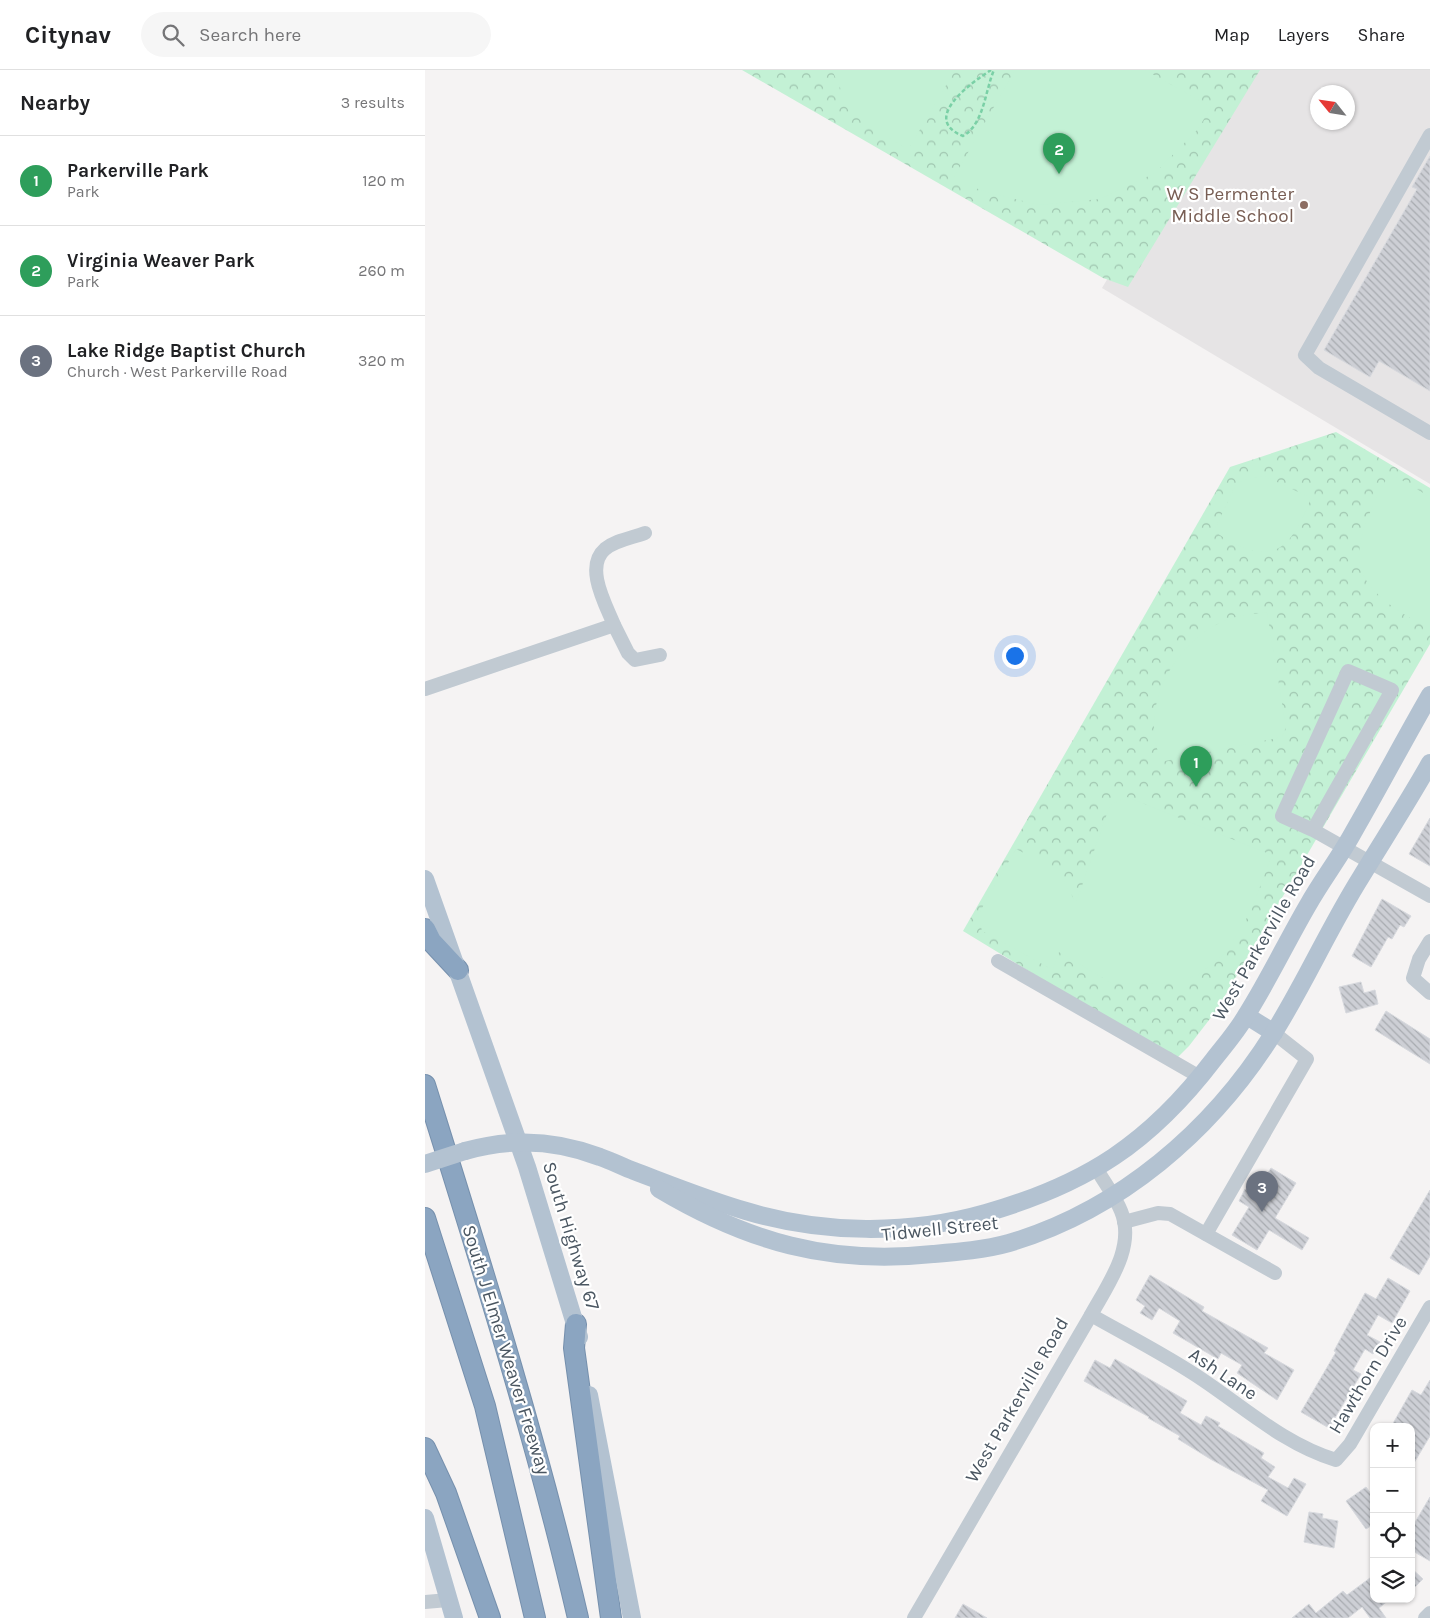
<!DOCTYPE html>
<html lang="en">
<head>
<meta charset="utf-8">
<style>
	:root { --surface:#fff; --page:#f6f6f6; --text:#202124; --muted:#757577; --line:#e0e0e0; --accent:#b45309 }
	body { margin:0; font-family:Karla,sans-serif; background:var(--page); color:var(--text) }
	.controls { position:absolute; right:15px; bottom:15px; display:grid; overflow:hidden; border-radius:10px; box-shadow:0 1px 4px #0004 }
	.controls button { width:45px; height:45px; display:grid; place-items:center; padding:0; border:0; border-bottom:1px solid var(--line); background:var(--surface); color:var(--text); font:25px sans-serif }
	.compass { position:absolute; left:885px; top:15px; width:45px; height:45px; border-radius:50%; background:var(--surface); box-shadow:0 1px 4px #0004; rotate:300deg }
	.you { position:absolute; left:589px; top:585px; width:18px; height:18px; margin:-12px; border:4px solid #fff; border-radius:50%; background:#1a73e8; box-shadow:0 0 0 8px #1a73e833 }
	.badge { display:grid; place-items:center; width:32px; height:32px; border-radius:50%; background:var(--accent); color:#fff; font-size:16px; font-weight:700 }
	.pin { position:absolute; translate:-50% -41px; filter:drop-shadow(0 1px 2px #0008) }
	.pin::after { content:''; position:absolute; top:26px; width:18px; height:15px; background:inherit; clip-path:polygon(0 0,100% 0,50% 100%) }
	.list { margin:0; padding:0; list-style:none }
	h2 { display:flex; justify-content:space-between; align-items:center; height:65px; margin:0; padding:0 20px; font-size:21px }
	h2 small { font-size:16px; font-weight:400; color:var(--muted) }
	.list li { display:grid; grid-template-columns:32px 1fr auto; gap:15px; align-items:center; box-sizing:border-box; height:90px; padding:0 20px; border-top:1px solid var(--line) }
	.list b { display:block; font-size:19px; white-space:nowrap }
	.list p { margin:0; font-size:16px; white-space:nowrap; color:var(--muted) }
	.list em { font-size:16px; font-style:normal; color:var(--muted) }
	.icon { flex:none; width:28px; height:28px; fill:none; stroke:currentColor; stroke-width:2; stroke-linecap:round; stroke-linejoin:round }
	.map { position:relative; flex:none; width:1005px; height:1548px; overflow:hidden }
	header { display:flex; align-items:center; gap:30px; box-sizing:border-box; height:70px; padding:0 25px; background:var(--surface); border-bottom:1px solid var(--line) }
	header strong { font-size:24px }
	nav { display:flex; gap:28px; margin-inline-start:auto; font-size:18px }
	.search { width:350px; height:45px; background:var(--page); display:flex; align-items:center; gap:12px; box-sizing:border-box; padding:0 18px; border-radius:28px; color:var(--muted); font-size:19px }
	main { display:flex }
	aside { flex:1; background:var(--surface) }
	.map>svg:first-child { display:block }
</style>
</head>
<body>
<header>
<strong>Citynav</strong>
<div class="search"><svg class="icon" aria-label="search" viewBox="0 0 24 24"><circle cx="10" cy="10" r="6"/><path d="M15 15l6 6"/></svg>Search here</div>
<nav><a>Map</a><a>Layers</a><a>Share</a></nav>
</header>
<main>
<aside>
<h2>Nearby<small>3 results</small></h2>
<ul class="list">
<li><span class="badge" style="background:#2e9e5b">1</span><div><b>Parkerville Park</b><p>Park</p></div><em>120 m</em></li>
<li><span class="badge" style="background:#2e9e5b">2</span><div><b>Virginia Weaver Park</b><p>Park</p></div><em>260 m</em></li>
<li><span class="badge" style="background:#6b7280">3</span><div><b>Lake Ridge Baptist Church</b><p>Church · West Parkerville Road</p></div><em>320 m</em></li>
</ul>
</aside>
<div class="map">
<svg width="1005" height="1548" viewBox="0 0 1005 1548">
	<defs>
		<pattern id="park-crowns" width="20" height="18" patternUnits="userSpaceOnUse" patternTransform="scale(1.25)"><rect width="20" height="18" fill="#c3f1d5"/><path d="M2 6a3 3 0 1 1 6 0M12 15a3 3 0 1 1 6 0" fill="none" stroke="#a0c6b0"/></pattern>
		<pattern id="building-back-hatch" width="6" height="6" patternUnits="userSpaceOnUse" patternTransform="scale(1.25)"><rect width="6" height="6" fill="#cdcfd5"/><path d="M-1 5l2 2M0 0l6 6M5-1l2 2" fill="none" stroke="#a8abb0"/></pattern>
	</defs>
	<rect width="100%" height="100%" fill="#f5f3f3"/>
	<path fill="#e6e4e5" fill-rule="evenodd" d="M808 0H1005V414L677 218ZM892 22H922V52H892Z"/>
	<g fill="url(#park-crowns)">
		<path d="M317 0H835L703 217 678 208Z"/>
		<path d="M911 362 1005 418V574L791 941 764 976 750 990 538 861 805 397Z"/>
	</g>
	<g fill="#c3f1d5">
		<path d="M407 0H530L483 80 460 65 417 22Z"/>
		<path d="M590 0H720L786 37 773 59 730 103 675 129 614 135 555 120 529 107Z"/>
		<path d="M965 403 1005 427V559C980 546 935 521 934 489 933 462 952 425 965 403Z"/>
		<path d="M839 406 886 428C864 486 842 498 789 461L811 414 818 410Z"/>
		<path d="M842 542 861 657 857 667 735 692C733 681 729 669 729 657 728 611 763 562 807 548 818 545 830 544 842 542Z"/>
		<path d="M702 727 847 785 825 843 799 884 772 906 733 914 686 913 634 882 628 900 557 861 553 845 591 779 633 800 651 833 685 735Z"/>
	</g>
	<g fill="url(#building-back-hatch)" stroke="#d7d9de">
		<path d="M1005 86V321L954 291 945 307 899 280 992 119 987 117Z"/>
		<path d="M1005 748V796L984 784Z"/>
		<path d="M957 829 986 846 979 857 975 855 967 869 963 867 946 897 927 886Z"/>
		<path d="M936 912 939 923 950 920 953 934 921 943 914 917Z"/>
		<path d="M961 941 1005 969V994L950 960Z"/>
		<path d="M846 1098 871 1113 850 1148 884 1168 877 1180 844 1160 832 1180 807 1165 824 1137 814 1131 820 1119 829 1125Z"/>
		<path d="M1005 1120V1186L994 1205 965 1188Z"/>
		<path d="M725 1205 779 1237 777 1241 843 1278 839 1283 869 1300 852 1330 812 1303 817 1295 796 1283 793 1289 748 1263 755 1251 734 1238 727 1250 715 1243 720 1236 711 1230Z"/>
		<path d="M963 1208 985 1221 967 1253 953 1245 942 1265 955 1272 948 1284 940 1279 928 1300 936 1304 904 1358 876 1342 911 1282 909 1281 940 1223 951 1229Z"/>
		<path d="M690 1289 762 1331 755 1343 776 1355 781 1346 795 1353 793 1356 839 1383 836 1388 850 1397 843 1407 863 1418 869 1408 881 1414 862 1446 836 1431 843 1420 787 1390 753 1369 755 1366 723 1348 724 1347 659 1311 670 1290 685 1298Z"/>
		<path d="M1005 1310V1366L986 1398V1357H966L987 1320 996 1325Z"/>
		<path d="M941 1417 949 1428V1454L941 1459 921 1431Z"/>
		<path d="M1005 1427V1491L986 1480V1459Z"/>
		<path d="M884 1442 898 1444 897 1448 913 1451 909 1478 879 1472Z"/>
		<path d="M986 1498 998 1509 986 1521Z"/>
		<path d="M949 1505V1529H965L954 1538 961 1548H945L937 1537 923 1548H867L884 1534 891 1543 918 1521 922 1525Z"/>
		<path d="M538 1534 562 1548H530Z"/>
	</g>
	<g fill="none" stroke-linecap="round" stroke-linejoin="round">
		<g stroke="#7690ad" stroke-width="22">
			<g id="highway">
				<path d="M0 859 6 871 33 900"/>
				<path d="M0 1015C55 1191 111 1367 153 1548"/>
				<path d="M0 1148 60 1336 110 1548"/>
				<path d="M151 1254 149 1278 186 1548"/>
				<path d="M0 1378 21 1423 65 1548"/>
			</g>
		</g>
		<path stroke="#7ad0a6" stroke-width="2.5" stroke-dasharray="4 2.5" stroke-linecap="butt" d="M566 0C546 13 495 49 538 66 559 54 560 21 569 0"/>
		<g stroke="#c1cad2" stroke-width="14">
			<path d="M1005 65 880 285 894 298 1005 363"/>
			<path d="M189 555 203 583 210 590 235 585"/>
			<path d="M0 619 189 555C181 535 159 497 180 479 191 470 207 468 220 463"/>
			<path d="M888 760 967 620 923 601 857 746 888 760 1005 826"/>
			<path d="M1005 871 994 889 988 908 1005 923"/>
			<path d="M573 891 775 1007"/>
			<path d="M699 1152 733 1143 745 1144 850 1203"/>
			<path d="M781 1164 882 989 849 963"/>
			<path d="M666 1245C703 1266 743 1286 778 1310 821 1339 861 1375 911 1390L925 1374 1005 1237"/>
			<path d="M0 1532 23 1530"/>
			<path d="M489 1548 666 1245C683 1214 711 1177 696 1141 690 1126 679 1112 671 1098"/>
			<path d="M1000 1548 1005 1543"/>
		</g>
		<g stroke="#b3c2d1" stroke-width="18">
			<path d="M0 809 102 1097 154 1267"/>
			<path d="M822 946 849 963"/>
			<path d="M40 1081C85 1068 131 1070 175 1087 187 1091 198 1097 209 1101 246 1115 283 1130 321 1141 398 1164 484 1165 561 1143 662 1114 725 1073 789 989 800 975 813 960 822 944 844 909 862 871 883 835 897 810 915 787 929 761 955 716 979 670 1005 625"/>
			<path d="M234 1119C323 1172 404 1195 508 1184 533 1182 559 1180 584 1173 695 1140 787 1061 848 964 880 913 904 858 936 807 959 769 983 732 1005 693"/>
			<path d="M164 1325 207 1548"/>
			<path d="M0 1448 29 1548"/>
		</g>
		<use href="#highway" stroke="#8ba5c1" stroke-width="20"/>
		<path stroke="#b3c2d1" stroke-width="18" d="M0 1094 40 1081"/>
	</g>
	<circle fill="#8d6e63" stroke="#fff" stroke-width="2" cx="879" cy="135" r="5"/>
	<g text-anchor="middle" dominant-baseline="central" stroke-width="4.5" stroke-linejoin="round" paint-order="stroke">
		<g font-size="19" fill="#785e54" stroke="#fff" text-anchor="end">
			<text x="869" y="124">W S Permenter<tspan x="869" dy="22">Middle School</tspan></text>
		</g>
		<g font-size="19" fill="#4a5661" stroke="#fff">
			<text transform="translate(839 868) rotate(-60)">West Parkerville Road</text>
			<text transform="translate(515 1159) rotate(-6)">Tidwell Street</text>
			<text transform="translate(146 1166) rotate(73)">South Highway 67</text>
			<text transform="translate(81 1280) rotate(73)">South J Elmer Weaver Freeway</text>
			<text transform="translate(798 1304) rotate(34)">Ash Lane</text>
			<text transform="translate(943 1305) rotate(-59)">Hawthorn Drive</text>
			<text transform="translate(592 1330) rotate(-60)">West Parkerville Road</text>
		</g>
	</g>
</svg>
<div class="controls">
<button>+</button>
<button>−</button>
<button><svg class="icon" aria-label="locate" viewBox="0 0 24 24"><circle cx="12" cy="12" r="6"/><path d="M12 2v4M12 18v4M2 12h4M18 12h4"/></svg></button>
<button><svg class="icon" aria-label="layers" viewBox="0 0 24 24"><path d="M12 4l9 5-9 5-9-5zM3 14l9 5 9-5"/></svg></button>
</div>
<svg class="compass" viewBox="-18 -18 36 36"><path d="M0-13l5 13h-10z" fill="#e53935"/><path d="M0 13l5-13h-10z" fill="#757577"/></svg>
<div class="you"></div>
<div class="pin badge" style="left:771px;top:717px;background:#2e9e5b">1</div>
<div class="pin badge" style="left:634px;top:104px;background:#2e9e5b">2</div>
<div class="pin badge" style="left:837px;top:1142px;background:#6b7280">3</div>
</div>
</main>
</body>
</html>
